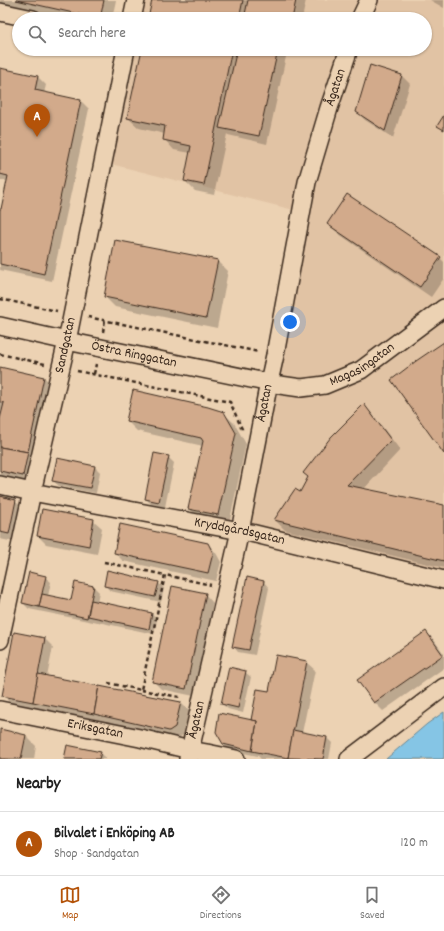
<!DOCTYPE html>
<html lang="en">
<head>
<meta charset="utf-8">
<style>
	:root { --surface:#fff; --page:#f6f6f6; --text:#222; --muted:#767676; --line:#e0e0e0; --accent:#b45309 }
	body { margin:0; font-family:Dekko,sans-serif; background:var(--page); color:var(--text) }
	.you { position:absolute; left:290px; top:322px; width:14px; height:14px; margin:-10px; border:3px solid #fff; border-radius:50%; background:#1a73e8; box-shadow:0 0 0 6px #1a73e833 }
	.badge { display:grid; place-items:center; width:26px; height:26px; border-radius:50%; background:var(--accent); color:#fff; font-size:13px; font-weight:700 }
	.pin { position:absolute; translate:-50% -33px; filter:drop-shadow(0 1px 2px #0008) }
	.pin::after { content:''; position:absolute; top:21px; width:14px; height:12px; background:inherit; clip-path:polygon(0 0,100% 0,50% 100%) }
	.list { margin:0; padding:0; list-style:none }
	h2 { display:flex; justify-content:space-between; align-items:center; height:52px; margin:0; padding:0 16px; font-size:17px }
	h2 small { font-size:13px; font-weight:400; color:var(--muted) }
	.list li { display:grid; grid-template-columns:26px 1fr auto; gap:12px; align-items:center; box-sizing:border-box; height:64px; padding:0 16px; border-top:1px solid var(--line) }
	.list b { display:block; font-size:15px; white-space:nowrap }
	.list p { margin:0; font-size:13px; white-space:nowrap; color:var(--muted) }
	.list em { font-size:13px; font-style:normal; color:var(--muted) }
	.icon { flex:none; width:22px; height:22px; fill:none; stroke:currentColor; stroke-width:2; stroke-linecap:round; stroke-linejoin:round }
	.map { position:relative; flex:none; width:444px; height:759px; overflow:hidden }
	.search { position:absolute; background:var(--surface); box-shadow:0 1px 3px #0004; left:12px; right:12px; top:12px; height:44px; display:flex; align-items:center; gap:10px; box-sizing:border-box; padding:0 14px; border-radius:22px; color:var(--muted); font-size:15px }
	.sheet { height:116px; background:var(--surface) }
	nav { display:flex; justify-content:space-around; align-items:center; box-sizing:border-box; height:56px; border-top:1px solid var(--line); background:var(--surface); font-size:11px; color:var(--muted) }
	nav a { display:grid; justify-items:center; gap:2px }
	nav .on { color:var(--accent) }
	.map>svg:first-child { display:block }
</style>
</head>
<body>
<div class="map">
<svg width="444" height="759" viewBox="0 0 444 759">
	<rect width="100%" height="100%" fill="#ecd2b3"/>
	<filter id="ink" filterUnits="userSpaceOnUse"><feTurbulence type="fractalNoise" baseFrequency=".025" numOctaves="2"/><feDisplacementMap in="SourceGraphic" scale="8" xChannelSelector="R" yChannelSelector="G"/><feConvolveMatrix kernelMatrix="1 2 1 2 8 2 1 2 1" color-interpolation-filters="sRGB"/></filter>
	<g filter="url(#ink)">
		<path fill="#e1c3a4" d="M136 0H444V580L240 531 302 212 103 162 126 49H425V19H132Z"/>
		<path fill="#85c5e5" stroke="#678795" d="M444 712V758L442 759H386L427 724Z"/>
		<g fill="#0003">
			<path d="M0 0H116L112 19H67L0 4Z"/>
			<path d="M153 0H247L248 1 249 0H306L302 19H149Z"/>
			<path d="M430 0H444V8Z"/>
			<path d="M143 49H295L294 54 287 52 267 144 228 135 227 134 214 195 195 191 185 181 191 153 174 150 164 139 165 134 139 128 128 118Z"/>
			<path d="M0 69 38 77 46 85 44 93 81 101 89 109 52 281 0 270V210H2L8 181 0 180Z"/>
			<path d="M402 76 410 84 393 138 365 120 357 112Z"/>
			<path d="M328 224 440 258 444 262V278L431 297 339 234Z"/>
			<path d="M218 261 228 271 217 328 115 307 105 297Z"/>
			<path d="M0 368 44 377 54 388 33 485 0 478Z"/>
			<path d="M364 406 374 416 400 450 363 490 444 506V568L285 530 275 520 300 493Z"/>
			<path d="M223 413 234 423 246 444 229 525 200 519 189 508 203 446 137 431 127 421Z"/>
			<path d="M168 457 174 463 165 507 151 504 146 499Z"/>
			<path d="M94 466 100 472 96 493 59 486 53 481Z"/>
			<path d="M0 497 15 501 26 511 19 543 0 539Z"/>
			<path d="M93 520 102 528 97 554 46 544 38 536Z"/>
			<path d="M208 544 216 553 221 562 216 581 123 561 115 553Z"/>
			<path d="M45 577 51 582 48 596 72 601 94 587 99 592 97 602 152 614 157 620 154 634 93 621V622L29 609 23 603Z"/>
			<path d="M264 582 269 588 255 655 238 652 233 646Z"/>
			<path d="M158 583 164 588 161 602 110 591 105 585Z"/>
			<path d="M205 594 213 603 194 696 161 689 153 681Z"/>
			<path d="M426 632 434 640 444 654V668L383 711 375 703 359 680Z"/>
			<path d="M15 633 45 639 53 647 47 677 181 703 189 711 183 735 177 739 103 722 11 704 3 695Z"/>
			<path d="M306 662 315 670 302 733 327 738 332 743 329 759H261L258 756 229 750 223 744 254 721 270 692Z"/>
			<path d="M245 672 251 677 243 713 228 709 222 704Z"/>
			<path d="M0 730 26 736 36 746 34 759H0Z"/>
			<path d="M100 753 106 759H65Z"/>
		</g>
		<g fill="#d2aa8b" stroke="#3b2a1e">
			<path d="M16 0H104L100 19Z"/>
			<path d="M152 0H243L239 19H148Z"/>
			<path d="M248 0H296L292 19H244Z"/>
			<path d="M142 49H232L204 185 184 181 191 146 163 140 165 126 127 118Z"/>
			<path d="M237 49H278L259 136 219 128Z"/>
			<path d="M370 65 402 75 385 131 356 112Z"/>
			<path d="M0 68 38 76 35 90 81 100 44 274 0 264V209H1L8 176 0 174Z"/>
			<path d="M444 115V130L437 126Z"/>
			<path d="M347 194 441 257 420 287 327 224Z"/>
			<path d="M115 240 218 260 206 318 104 297Z"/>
			<path d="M444 342V454L391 380 416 361Z"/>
			<path d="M0 367 44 377 28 452 0 447V419L4 403 0 402Z"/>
			<path d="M133 390 208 407 224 412 236 433 218 515 188 509 203 441 201 438 126 421Z"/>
			<path d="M364 404 391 440 347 485 444 505V561L274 520 295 489 300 492 308 477 303 473 331 437Z"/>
			<path d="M0 447 28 452 23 476 0 471Z"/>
			<path d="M154 453 169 456 159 502 145 499Z"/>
			<path d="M57 458 95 466 90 488 52 481Z"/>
			<path d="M0 496 16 500 9 534 0 532Z"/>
			<path d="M42 509 94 519 89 546 37 536Z"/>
			<path d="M120 524 208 543 213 553 208 573 114 553Z"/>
			<path d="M107 570 159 582 155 597 104 586Z"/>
			<path d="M29 572 46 576 39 607 22 603Z"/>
			<path d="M247 577 264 581 249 650 232 647Z"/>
			<path d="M75 582 94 586 87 618 39 607 42 594 71 600Z"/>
			<path d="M172 586 206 593 186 689 152 682Z"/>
			<path d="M91 600 152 613 149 629 88 616Z"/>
			<path d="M426 631 443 655 374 703 357 680Z"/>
			<path d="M14 632 45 638 33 702 2 696Z"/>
			<path d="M276 655 307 661 288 758 252 751 257 721 251 720 257 689 269 691Z"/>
			<path d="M229 667 246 671 238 708 221 704Z"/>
			<path d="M38 674 99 686 94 714 33 702Z"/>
			<path d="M99 686 181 702 175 727 169 731 94 714Z"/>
			<path d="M219 713 257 721 252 751 223 744 216 732Z"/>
			<path d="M0 729 26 735 21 759H0Z"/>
			<path d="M293 730 327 737 323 759 288 758Z"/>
			<path d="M67 745 101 752 99 759H64Z"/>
		</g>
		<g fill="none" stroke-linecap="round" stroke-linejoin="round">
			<g stroke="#3b2a1e" stroke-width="20">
				<g id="minor">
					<path d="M0 12 33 19"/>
					<path d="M132 19 136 0"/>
					<path d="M360 19 369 0"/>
					<path id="s1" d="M0 326 67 341 280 385 301 388 325 385 361 370 444 308"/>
					<path id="s2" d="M0 485 32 492 251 533 444 580"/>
					<path id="s3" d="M0 640 32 492 67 341 126 49"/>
					<path id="s4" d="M0 710 140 738 190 750 207 753 236 759"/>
					<path id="s5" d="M188 759 240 531 269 382 275 355 307 182 329 108 349 49"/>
					<path d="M349 759 444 687"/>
				</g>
			</g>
			<g stroke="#3b2a1e" stroke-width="2.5" stroke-dasharray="4 3" stroke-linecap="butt">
				<path d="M0 299 57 311"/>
				<path d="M88 317 259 352"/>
				<path d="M103 332 105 320"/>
				<path d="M0 354 45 364"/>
				<path d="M77 371 230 402 242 429V430"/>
				<path d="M94 374 96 364"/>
				<path d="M104 562 165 575"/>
				<path d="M108 683 141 690 165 575 211 585"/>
				<path d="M141 690 180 697"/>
			</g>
			<use href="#minor" stroke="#ecd2b3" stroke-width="17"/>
		</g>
	</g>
	<g text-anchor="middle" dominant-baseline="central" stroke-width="3" stroke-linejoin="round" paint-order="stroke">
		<g font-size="14" fill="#3b2a1e" stroke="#ecd2b3">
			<text stroke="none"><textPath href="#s5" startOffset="688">Ågatan</textPath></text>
			<text stroke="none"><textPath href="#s3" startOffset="302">Sandgatan</textPath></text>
			<text stroke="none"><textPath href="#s1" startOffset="137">Östra Ringgatan</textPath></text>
			<text stroke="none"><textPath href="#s1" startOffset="374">Magasingatan</textPath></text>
			<text stroke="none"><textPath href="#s5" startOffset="364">Ågatan</textPath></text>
			<text stroke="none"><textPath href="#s2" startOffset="244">Kryddgårdsgatan</textPath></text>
			<text stroke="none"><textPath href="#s5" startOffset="40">Ågatan</textPath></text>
			<text stroke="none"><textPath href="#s4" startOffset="97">Eriksgatan</textPath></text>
		</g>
	</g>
</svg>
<div class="you"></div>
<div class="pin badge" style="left:37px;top:137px">A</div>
<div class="search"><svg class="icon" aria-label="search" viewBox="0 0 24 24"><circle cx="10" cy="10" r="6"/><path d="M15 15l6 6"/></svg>Search here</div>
</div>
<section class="sheet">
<h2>Nearby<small></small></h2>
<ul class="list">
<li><span class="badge">A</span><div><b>Bilvalet i Enköping AB</b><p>Shop · Sandgatan</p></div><em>120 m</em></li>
</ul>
</section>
<nav>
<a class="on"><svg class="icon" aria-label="map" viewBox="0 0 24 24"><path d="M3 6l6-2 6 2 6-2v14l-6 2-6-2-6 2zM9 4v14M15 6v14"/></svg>Map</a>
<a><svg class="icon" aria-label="directions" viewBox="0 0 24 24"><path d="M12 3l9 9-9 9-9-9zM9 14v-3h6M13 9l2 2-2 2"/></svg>Directions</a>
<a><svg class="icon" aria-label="saved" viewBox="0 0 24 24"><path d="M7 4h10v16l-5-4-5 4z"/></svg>Saved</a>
</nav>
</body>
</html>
